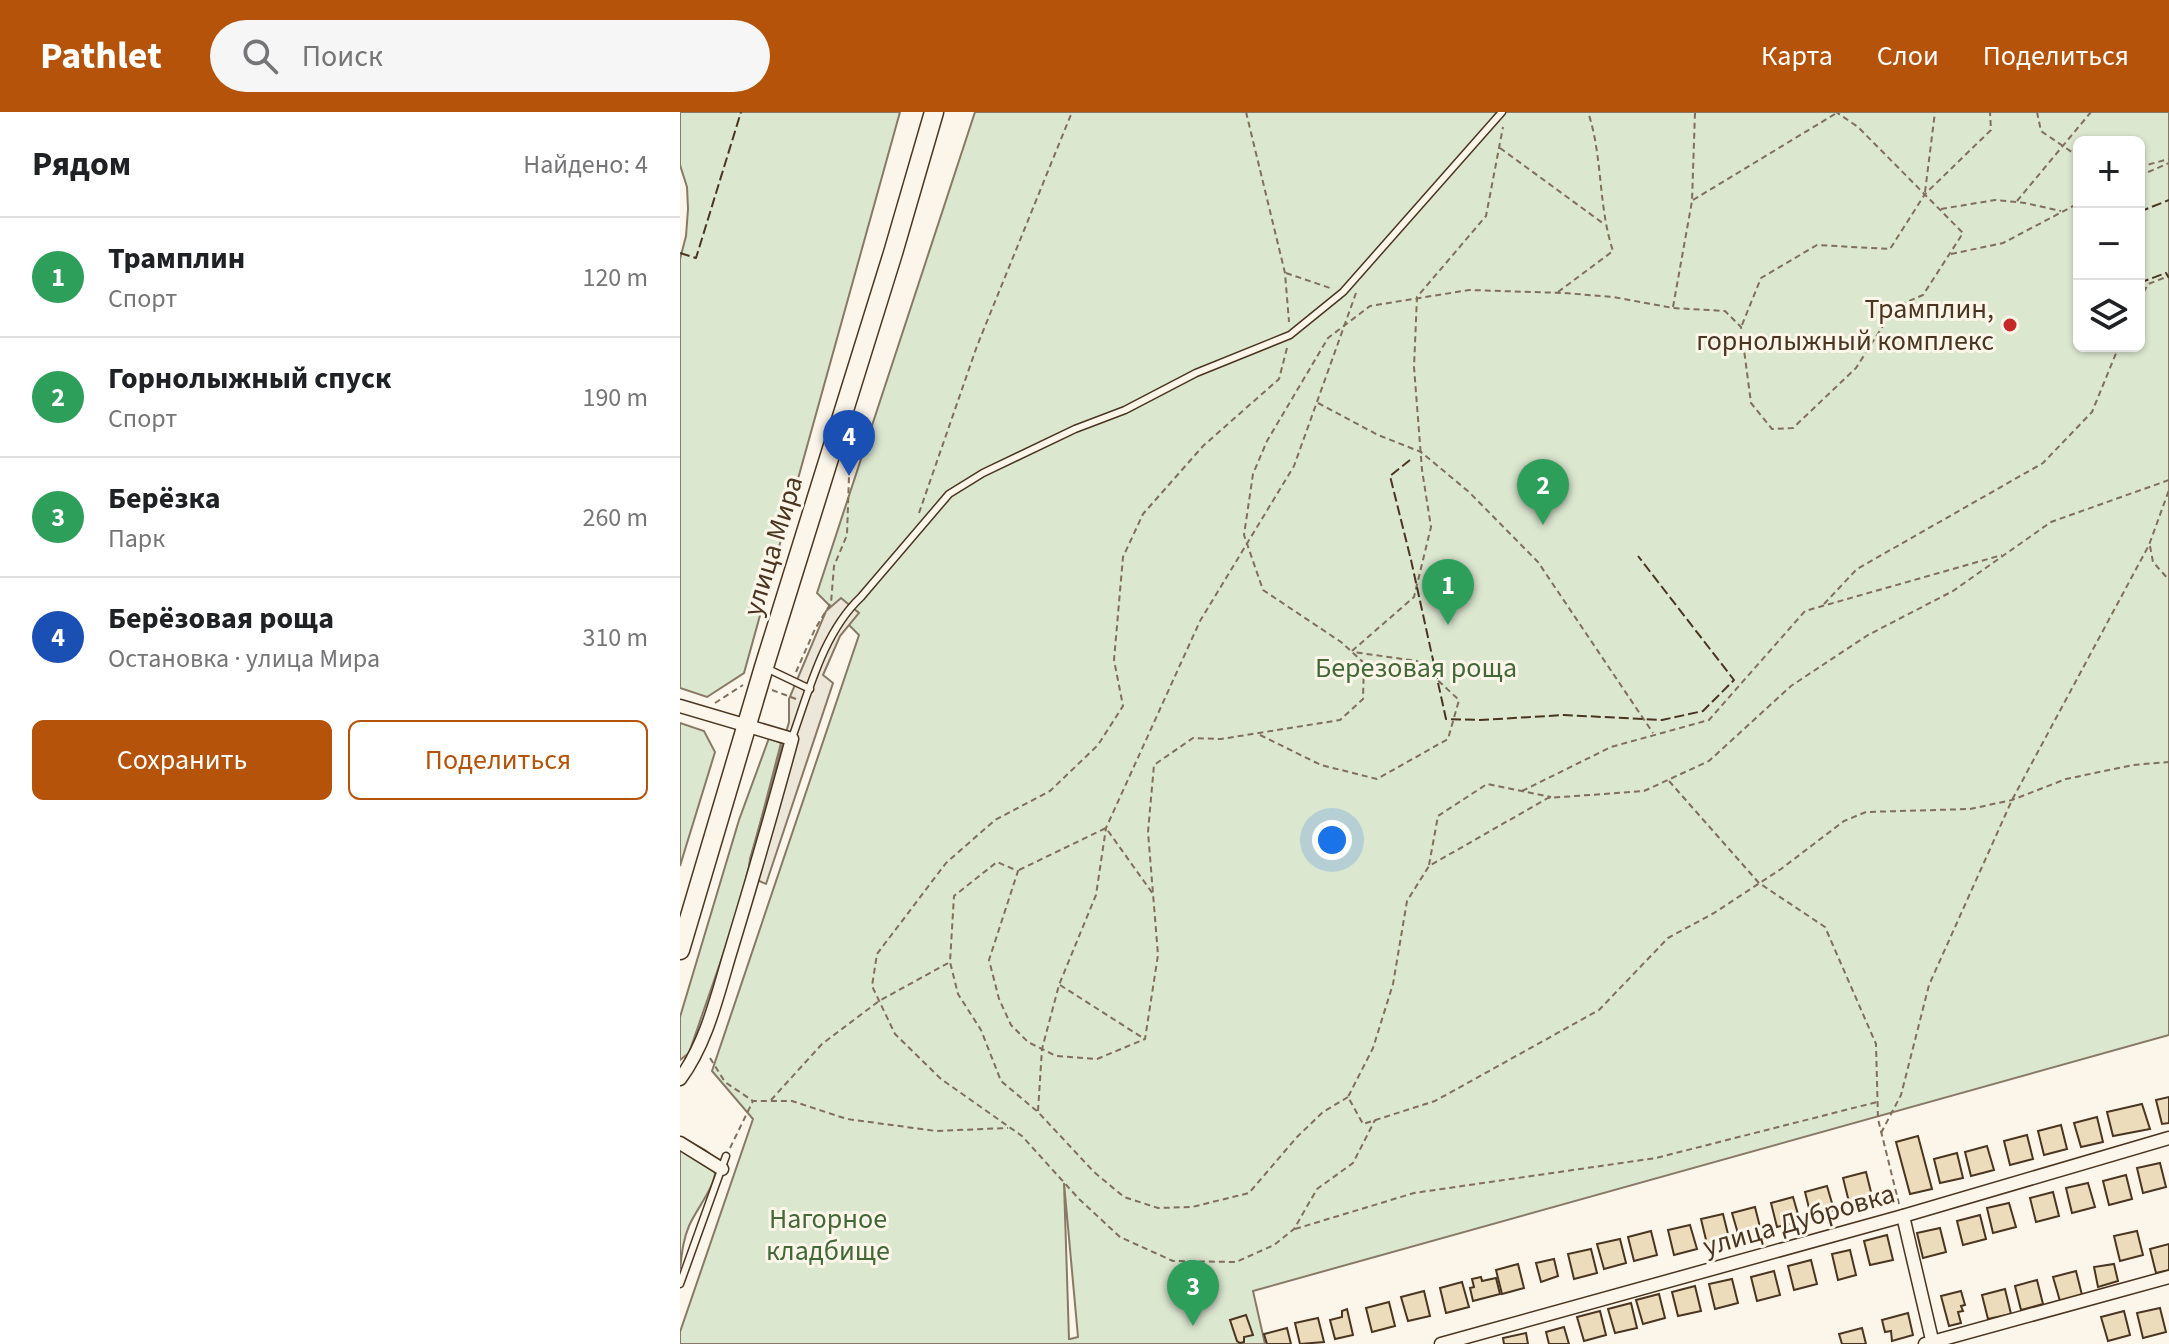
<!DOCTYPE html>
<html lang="ru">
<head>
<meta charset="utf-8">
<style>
	:root { --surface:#fff; --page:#f6f6f6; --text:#202124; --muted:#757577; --line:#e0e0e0; --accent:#b45309 }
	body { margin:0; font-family:"Source Sans 3",sans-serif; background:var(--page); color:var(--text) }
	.controls { position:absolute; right:24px; top:24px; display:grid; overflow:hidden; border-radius:12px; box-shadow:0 2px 6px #0004 }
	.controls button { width:72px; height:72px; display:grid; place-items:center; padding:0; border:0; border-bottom:2px solid var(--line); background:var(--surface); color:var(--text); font:40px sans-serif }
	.you { position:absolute; left:652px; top:728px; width:28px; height:28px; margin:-20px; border:6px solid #fff; border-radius:50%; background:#1a73e8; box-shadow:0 0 0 12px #1a73e833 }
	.badge { display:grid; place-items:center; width:52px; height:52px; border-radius:50%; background:var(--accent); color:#fff; font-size:26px; font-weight:700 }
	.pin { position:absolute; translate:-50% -66px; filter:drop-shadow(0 2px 4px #0008) }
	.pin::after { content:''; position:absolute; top:42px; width:28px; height:24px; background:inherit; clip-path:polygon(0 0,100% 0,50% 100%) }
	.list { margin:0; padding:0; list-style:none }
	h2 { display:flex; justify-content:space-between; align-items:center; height:104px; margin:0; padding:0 32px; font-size:34px }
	h2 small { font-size:26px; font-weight:400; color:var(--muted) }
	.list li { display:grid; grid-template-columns:52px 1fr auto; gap:24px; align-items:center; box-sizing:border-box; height:120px; padding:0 32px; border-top:2px solid var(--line) }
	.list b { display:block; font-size:30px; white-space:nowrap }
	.list p { margin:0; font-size:26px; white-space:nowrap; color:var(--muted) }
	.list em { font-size:26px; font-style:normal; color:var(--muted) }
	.actions { display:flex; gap:16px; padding:24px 32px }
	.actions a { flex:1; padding:18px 0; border:2px solid var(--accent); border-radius:12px; text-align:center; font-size:28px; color:var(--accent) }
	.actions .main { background:var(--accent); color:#fff }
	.icon { flex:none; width:44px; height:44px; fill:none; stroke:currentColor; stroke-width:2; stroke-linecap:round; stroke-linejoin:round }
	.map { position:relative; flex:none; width:1489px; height:1232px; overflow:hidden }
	header { display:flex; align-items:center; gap:48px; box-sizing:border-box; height:112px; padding:0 40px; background:var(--accent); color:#fff }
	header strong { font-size:38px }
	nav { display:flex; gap:44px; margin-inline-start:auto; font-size:28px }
	.search { width:560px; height:72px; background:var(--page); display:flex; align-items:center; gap:20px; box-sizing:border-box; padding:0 28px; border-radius:44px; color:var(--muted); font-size:30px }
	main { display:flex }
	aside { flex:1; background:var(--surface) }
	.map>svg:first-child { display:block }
</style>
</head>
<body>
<header>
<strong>Pathlet</strong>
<div class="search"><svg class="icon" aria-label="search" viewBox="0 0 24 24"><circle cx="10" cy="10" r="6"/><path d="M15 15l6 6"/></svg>Поиск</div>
<nav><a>Карта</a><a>Слои</a><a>Поделиться</a></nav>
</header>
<main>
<aside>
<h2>Рядом<small>Найдено: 4</small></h2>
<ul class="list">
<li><span class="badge" style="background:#2e9e5b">1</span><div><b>Трамплин</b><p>Спорт</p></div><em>120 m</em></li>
<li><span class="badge" style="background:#2e9e5b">2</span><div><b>Горнолыжный спуск</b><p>Спорт</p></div><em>190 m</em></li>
<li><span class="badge" style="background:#2e9e5b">3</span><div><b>Берёзка</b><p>Парк</p></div><em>260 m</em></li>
<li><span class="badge" style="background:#1a4fb4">4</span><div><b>Берёзовая роща</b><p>Остановка · улица Мира</p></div><em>310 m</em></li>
</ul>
<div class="actions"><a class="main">Сохранить</a><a>Поделиться</a></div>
</aside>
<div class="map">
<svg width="1489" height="1232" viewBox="0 0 1489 1232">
	<rect width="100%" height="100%" fill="#fbf6e9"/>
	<g fill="#dce7d0" stroke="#887966" stroke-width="2" fill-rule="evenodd">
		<path d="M0 0H220L64 561 27 585 0 576V147L6 124 8 97 7 75 0 53Z"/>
		<path d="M295 0H1489V923L573 1179 585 1232H0V1220L73 1007 32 959 179 523 137 481ZM1399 30H1459V234H1399ZM384 1071 398 1225 390 1227H389Z"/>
		<path d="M0 611 24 619 35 640 0 754Z"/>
		<path d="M89 626 101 631 66 766 64 782 9 941 0 948V905L59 708Z"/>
		<path d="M0 1026C10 1031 33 1038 35 1051 39 1072 17 1095 9 1114 3 1128 2 1141 0 1157Z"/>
	</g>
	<path fill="#ede7d9" stroke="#887966" stroke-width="2" d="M161 486 179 501 160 524 143 563 153 571 86 772 68 764 70 747 109 610V587L146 499Z"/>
	<g fill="#ecdcbc" stroke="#4a3520" stroke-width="2">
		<path d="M1489 985V1011L1482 1012 1476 988Z"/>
		<path d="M1462 992 1470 1017 1433 1024 1427 1000Z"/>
		<path d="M1417 1005 1423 1030 1401 1035 1394 1011Z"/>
		<path d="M1381 1013 1387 1037 1364 1043 1358 1019Z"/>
		<path d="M1347 1023 1353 1047 1330 1053 1324 1029Z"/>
		<path d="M1238 1024 1252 1077 1230 1082 1216 1030Z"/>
		<path d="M1307 1034 1314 1058 1291 1064 1285 1040Z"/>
		<path d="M1277 1041 1283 1066 1260 1071 1254 1047Z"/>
		<path d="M1480 1051 1486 1075 1463 1081 1457 1056Z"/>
		<path d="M1186 1060 1192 1084 1169 1090 1163 1066Z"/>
		<path d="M1446 1063 1452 1087 1429 1093 1423 1069Z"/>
		<path d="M1408 1071 1415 1095 1392 1101 1386 1076Z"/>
		<path d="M1147 1074 1154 1098 1131 1104 1125 1080Z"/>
		<path d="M1373 1080 1379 1104 1356 1110 1350 1086Z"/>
		<path d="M1113 1085 1120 1109 1097 1115 1091 1091Z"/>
		<path d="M1329 1091 1336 1115 1313 1121 1307 1096Z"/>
		<path d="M1075 1095 1081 1119 1059 1125 1052 1101Z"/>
		<path d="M1043 1102 1049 1126 1027 1132 1021 1107Z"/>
		<path d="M1300 1103 1306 1127 1283 1133 1277 1109Z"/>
		<path d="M1010 1113 1017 1137 994 1143 988 1118Z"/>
		<path d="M1260 1116 1266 1140 1243 1146 1237 1121Z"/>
		<path d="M971 1119 977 1143 954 1149 948 1125Z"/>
		<path d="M1457 1119 1463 1143 1440 1149 1434 1124Z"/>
		<path d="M1207 1123 1213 1148 1190 1153 1184 1129Z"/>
		<path d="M940 1127 946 1151 924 1157 917 1132Z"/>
		<path d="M1489 1132V1158L1476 1161 1470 1137Z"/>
		<path d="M911 1137 917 1161 894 1167 888 1142Z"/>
		<path d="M1170 1138 1176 1163 1158 1168 1152 1142Z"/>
		<path d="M874 1147 878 1164 861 1170 856 1151Z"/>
		<path d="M1131 1148 1137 1172 1114 1178 1108 1154Z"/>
		<path d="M838 1152 844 1176 822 1182 816 1158Z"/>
		<path d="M1434 1152 1438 1169 1418 1175 1414 1155Z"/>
		<path d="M1094 1159 1100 1183 1077 1189 1071 1165Z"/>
		<path d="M1396 1159 1402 1183 1380 1189 1373 1165Z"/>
		<path d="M801 1165 802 1169 816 1166 820 1182 793 1189 790 1176 794 1175 792 1167Z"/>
		<path d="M1052 1167 1058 1191 1035 1197 1029 1172Z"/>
		<path d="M1357 1168 1363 1192 1341 1198 1335 1174Z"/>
		<path d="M782 1170 789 1195 766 1201 760 1176Z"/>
		<path d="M1015 1174 1021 1199 998 1204 992 1180Z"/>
		<path d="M1325 1177 1331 1202 1308 1207 1302 1183Z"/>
		<path d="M744 1179 750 1204 728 1209 721 1185Z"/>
		<path d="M1281 1179 1285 1193 1281 1194 1283 1199 1278 1200 1281 1211 1269 1214 1261 1184Z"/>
		<path d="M979 1182 985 1206 963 1212 956 1188Z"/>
		<path d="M709 1190 715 1214 692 1220 686 1196Z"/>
		<path d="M951 1191 957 1216 935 1221 928 1197Z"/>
		<path d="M1480 1196 1486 1220 1463 1226 1457 1201Z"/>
		<path d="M667 1197 673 1223 655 1227 650 1208 662 1205V1199Z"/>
		<path d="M920 1199 926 1223 904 1229 897 1205Z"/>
		<path d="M1444 1199 1450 1223 1428 1229 1421 1205Z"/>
		<path d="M1228 1201 1233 1223 1212 1229 1211 1219 1205 1220 1202 1208Z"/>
		<path d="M566 1203 573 1223 564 1225V1230L560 1231 557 1229 550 1208Z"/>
		<path d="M638 1206 644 1230 620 1232 615 1211Z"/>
		<path d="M884 1215 889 1232H869L866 1220Z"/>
		<path d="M607 1216 611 1232H587L584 1222Z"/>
		<path d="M1182 1216 1186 1232H1162L1159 1222Z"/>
		<path d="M846 1221 848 1232H824L823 1226Z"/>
	</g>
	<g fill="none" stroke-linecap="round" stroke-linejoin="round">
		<g stroke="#4a3520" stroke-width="9">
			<g id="service">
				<path d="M86 556 130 577"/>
				<path d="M112 626C129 579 143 521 181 485L269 382 303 361 395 317 445 298 516 261 610 223 663 180 822 0"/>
				<path d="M0 1172 46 1044"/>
			</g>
		</g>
		<g stroke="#4a3520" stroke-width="15">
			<g id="minor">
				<path d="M0 594 112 627C93 697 73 766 52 835 38 880 28 929 0 967"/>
				<path d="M0 1031 42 1057"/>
				<path d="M1223 1104 1253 1232"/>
				<path d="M761 1232 1223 1104 1489 1026"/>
				<path d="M1245 1232 1489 1165"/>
			</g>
		</g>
		<g stroke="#4a3520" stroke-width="21">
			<path id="primary" d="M0 838 84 555 213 141 254 0"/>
		</g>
		<g stroke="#7f6f5c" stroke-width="2" stroke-dasharray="6 4" stroke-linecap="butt">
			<path d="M566 0 605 161 609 210"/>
			<path d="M1357 0 1361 19 1399 45"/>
			<path d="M820 36 924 112"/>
			<path d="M1459 55 1489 47"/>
			<path d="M1459 64 1489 51"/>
			<path d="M1245 80 1255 0"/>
			<path d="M1013 88 1155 2"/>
			<path d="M1337 89 1411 0"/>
			<path d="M1261 97 1315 88 1345 91 1381 99"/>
			<path d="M1271 142 1323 131 1399 91"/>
			<path d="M606 161 653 177"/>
			<path d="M878 180 933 139C918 94 923 45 908 0"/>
			<path d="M1459 189 1468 172 1489 164"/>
			<path d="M993 195 1012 89 1015 0"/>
			<path d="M1062 213 1081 166 1137 133 1210 137 1245 82 1311 18 1310 0"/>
			<path d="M607 236 599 267 523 334 463 402 443 445 434 548 443 594 418 633 370 679 315 708 266 751 197 842 192 874 215 922 261 967 342 1024 399 1087 440 1125 493 1149 556 1150 594 1133 614 1117 637 1077 673 1051 695 1008"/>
			<path d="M638 291 698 323 741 340 789 380 858 450 973 621"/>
			<path d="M1489 368 1371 410 1273 479 1188 523 1111 574 1029 649 964 679 868 686 749 754 727 789 713 872 693 936 668 985 683 1012 755 989 919 898 988 826 1034 801 1101 757 1164 709 1186 700 1290 697 1332 688 1386 667 1453 653 1489 650"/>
			<path d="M239 401 297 234 392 0"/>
			<path d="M1470 434 1473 450 1489 468"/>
			<path d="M1144 492 1177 457 1363 351 1412 300 1439 234"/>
			<path d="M672 539 734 485 751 415 742 358 734 255 737 185 806 104 823 15"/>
			<path d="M116 560 135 517 151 491 154 454 167 423 169 364"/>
			<path d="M92 578 116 587"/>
			<path d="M35 591 63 573"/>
			<path d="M580 623 641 653 697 667 768 627 779 588 737 549 673 540"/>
			<path d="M989 669 1079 771 1145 815 1196 932 1198 1007 1219 1092"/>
			<path d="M842 679 931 635 1029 608 1125 499 1322 443"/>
			<path d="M749 753 758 704 807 672 871 685"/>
			<path d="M339 758 426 716 473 782"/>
			<path d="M380 873 463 926"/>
			<path d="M30 946 45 970 73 989H112L167 1007 256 1019 328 1016"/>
			<path d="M668 985 643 1000 617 1025 569 1081 512 1095 478 1096 444 1085 414 1060 358 1000 321 969 301 918 278 882 270 850 274 784 317 750 338 759 309 848 319 887 331 913 348 930 376 944 417 947 465 927 478 843 468 720 474 653 513 626 541 627 660 608 683 587 684 551 661 530 583 478 564 423 573 362 587 329 648 226 690 194 789 178 884 181 933 185 993 196 1045 199 1061 215 1071 291 1092 317 1113 316 1176 256 1215 195 1243 183 1283 121 1178 15 1156 0"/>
			<path d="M91 988 142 932 199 889 270 850"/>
			<path d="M358 999 362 937 379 873 416 783 426 716 520 509 614 354 676 181"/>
			<path d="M1201 1021 1221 983 1249 873 1332 688 1469 433 1489 378"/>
			<path d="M50 1036 73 989"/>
			<path d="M615 1117 734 1081 976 1046 1197 990"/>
		</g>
		<use href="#service" stroke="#fbf6e9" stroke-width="6"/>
		<use href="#minor" stroke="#fbf6e9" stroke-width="12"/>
		<use href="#primary" stroke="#fbf6e9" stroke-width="18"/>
		<g stroke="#4a3520" stroke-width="2" stroke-dasharray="10 4" stroke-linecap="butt">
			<path d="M1459 100 1489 88"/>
			<path d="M0 141 16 146 61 0"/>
			<path d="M1459 171 1486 161 1489 166"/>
			<path d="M730 348 710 364 731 448 766 607 800 608 884 603 982 608 1023 599 1054 568 958 444"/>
		</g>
	</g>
	<circle fill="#c62828" stroke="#fbf6e9" stroke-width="3" cx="1330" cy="213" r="8"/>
	<g text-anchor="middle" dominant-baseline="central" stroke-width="6" stroke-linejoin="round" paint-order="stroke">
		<g font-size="28" fill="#4a3520" stroke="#fbf6e9" text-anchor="end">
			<text x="1314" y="197">Трамплин,<tspan x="1314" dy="32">горнолыжный комплекс</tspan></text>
		</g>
		<g font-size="28" fill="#4a3520" stroke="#fbf6e9">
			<text transform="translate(93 434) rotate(-73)">улица Мира</text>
			<text transform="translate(1119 1108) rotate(-16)">улица Дубровка</text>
		</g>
		<g font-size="28" fill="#436837" stroke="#fbf6e9">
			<text x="736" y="556">Березовая роща</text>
			<text x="148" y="1107">Нагорное<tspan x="148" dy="32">кладбище</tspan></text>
		</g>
	</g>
</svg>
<div class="controls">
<button>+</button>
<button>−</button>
<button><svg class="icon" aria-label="layers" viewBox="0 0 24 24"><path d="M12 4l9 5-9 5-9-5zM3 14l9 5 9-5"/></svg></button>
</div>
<div class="you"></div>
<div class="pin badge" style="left:768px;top:513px;background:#2e9e5b">1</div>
<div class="pin badge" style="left:863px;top:413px;background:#2e9e5b">2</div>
<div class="pin badge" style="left:513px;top:1214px;background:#2e9e5b">3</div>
<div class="pin badge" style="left:169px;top:364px;background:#1a4fb4">4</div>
</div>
</main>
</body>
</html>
